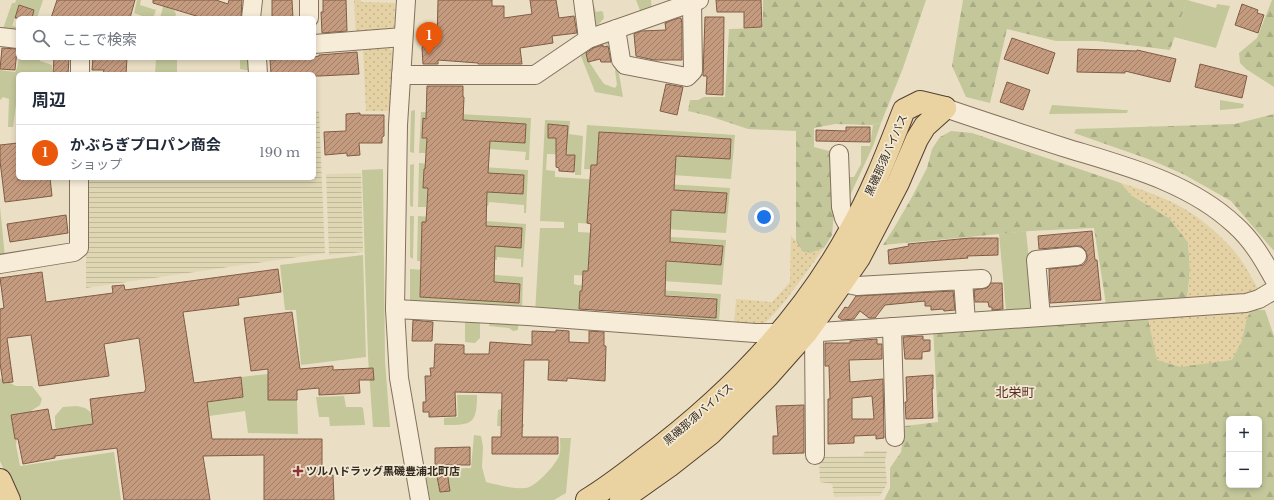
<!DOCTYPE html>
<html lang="ja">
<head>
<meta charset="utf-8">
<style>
	:root { --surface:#fff; --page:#f6f6f7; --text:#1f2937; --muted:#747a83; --line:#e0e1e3; --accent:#ea580c }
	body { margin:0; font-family:"Libre Baskerville","Noto Sans JP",serif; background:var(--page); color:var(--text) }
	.controls { position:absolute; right:12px; bottom:12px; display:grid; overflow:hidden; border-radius:6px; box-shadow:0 2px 6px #0003 }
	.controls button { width:36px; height:36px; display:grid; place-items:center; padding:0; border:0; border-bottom:1px solid var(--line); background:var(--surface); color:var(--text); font:20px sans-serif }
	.you { position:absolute; left:764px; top:217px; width:14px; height:14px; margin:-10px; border:3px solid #fff; border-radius:50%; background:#1a73e8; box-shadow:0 0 0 6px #1a73e833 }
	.badge { display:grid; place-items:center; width:26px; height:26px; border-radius:50%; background:var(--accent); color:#fff; font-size:13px; font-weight:700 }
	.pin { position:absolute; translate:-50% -33px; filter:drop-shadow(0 1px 2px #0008) }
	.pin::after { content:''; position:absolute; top:21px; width:14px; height:12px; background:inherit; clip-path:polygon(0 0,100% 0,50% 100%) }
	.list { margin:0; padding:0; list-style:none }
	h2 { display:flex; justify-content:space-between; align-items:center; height:52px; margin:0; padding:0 16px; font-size:17px }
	h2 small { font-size:13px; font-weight:400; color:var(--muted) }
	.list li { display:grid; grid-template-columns:26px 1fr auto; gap:12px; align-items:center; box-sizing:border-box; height:56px; padding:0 16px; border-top:1px solid var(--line) }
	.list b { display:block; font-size:15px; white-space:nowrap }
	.list p { margin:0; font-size:13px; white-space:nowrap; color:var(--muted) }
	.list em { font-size:13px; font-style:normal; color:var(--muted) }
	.icon { flex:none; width:22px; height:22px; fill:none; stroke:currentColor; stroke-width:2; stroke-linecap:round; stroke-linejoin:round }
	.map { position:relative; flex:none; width:1274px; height:500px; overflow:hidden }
	.search { position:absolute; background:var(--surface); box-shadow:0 2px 6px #0003; left:16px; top:16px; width:300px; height:44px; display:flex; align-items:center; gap:10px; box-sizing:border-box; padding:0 14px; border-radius:6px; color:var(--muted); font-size:15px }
	.panel { position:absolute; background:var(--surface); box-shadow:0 2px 6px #0003; left:16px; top:72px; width:300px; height:108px; border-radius:6px }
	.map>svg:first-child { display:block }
</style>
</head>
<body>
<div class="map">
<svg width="1274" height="500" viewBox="0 0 1274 500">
	<defs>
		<pattern id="farmland-rules" width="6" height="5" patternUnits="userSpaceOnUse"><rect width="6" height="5" fill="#dfd7b4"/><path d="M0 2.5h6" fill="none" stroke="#c0b99a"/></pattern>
		<pattern id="forest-firs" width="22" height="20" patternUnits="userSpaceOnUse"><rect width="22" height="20" fill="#c3c79a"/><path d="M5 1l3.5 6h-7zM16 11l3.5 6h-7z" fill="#a8ab84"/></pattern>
		<pattern id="sand-dots" width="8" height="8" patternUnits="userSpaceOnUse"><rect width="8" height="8" fill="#e4d2a5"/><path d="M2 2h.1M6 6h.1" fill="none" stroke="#c4b48e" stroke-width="1.8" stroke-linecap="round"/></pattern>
		<pattern id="building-hatch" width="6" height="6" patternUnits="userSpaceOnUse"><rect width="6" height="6" fill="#c59b7f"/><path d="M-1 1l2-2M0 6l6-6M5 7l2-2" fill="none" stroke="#a17f67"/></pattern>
	</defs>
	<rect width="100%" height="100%" fill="#eadfc5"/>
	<g fill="url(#farmland-rules)">
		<path d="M314 111H319L325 253 86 288V178H314Z"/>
		<path d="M361 173 363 252 329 255 326 174Z"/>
		<path d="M865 451H887L885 461 887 484 880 496 834 497 832 484 820 482 819 462 822 457 863 456Z"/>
	</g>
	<g fill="#c3c79a" fill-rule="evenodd">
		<path d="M16 0H43L37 18H32L34 10 19 5 12 26 16 27 15 30 3 29 12 3H15Z"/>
		<path d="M137 0H141L140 5 156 10 153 18H148L134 13Z"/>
		<path d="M165 0 166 7 174 10 176 14 175 18H160Z"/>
		<path d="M592 0 596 12 601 11 603 12 604 18 599 24 593 27Z"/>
		<path d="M636 0H651L652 12 641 13Z"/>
		<path d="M1187 0 1216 8 1217 4 1230 6 1216 48 1174 37Z"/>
		<path d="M606 36 611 44 586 48 590 63 599 77 604 84 615 88 617 85 615 70 618 68 623 97 595 92 579 51Z"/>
		<path d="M19 58H39L40 61 52 65V74H18V97H17L13 127H8L9 99 3 97 0 100V70L15 72 17 68Z"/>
		<path d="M177 58V74H155L156 59Z"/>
		<path d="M243 58H250L253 71 240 69V60L243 59Z"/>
		<path d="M1220 100 1244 104 1243 108 1220 110Z"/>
		<path d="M1052 105 1125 110H1128L1127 113 1049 114Z"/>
		<path d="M415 110 414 153 410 152 411 111Z"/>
		<path d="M421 112 531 118 529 160H525L526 152 490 149V151L426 148V153H419ZM423 118 526 124 525 143 422 138Z"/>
		<path d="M545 120 570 121 569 134 583 136 581 175H575L574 155 547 154 546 170 555 171V177L730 188 726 233 578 223V232L726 240 722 285 574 275V284L577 285 721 294 719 321 535 313 540 228H564V222L540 221ZM549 124 568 126 567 139 548 137ZM589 185 727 193 725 213 589 205ZM590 237 722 246 721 265 589 257ZM580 291 717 298 716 318 579 311Z"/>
		<path d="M881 123 873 146 847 202V177H854L861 164V146H870L873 125Z"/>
		<path d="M587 125 735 135 731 179 584 169ZM599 132 731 139 730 158 598 151Z"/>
		<path d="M419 163 528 170 526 213H524V205L489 202 488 206 427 202 426 207H418ZM424 169 523 175V194L423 188Z"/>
		<path d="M414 164 413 207 410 206V165Z"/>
		<path d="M383 169 385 361 390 427H373L368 357 362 170Z"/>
		<path d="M0 207 5 257 0 258Z"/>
		<path d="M410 216H414L413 259 410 257Z"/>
		<path d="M418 216 526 224 523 267H521V259L497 257V260L431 256 430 261H417ZM422 222 520 248 421 241Z"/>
		<path d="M1026 231 1034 309 1006 310 999 234Z"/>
		<path d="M363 255 366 357 301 365 296 310H285L280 265Z"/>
		<path d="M410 269 523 277 522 308 410 301ZM421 278 520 284 519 303 420 297Z"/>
		<path d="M465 320 480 321V338L475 343 465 342Z"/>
		<path d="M490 320 518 321V330L513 331 509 328 489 326Z"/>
		<path d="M268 374V400H297L298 434 248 433 245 411 209 416 207 402 243 397 241 377Z"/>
		<path d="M0 378 16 386H32L42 399 40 405 19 419 16 445 20 466 114 452 121 500H17L0 461Z"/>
		<path d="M457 395H477C477 425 471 425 444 425V418L458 417Z"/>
		<path d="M344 396 346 407H361L363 408 365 425 330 426 329 417H319L316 397Z"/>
		<path d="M77 406 85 408 93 414V429L59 436 55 426V416L63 407Z"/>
		<path d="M501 409V423L524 424V427L497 426 498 410Z"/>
		<path d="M474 435 481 436 483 447 482 467 486 482C498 485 513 489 526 488 535 487 555 466 559 456 561 451 560 443 560 438H571L566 493 554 500H430L425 469 471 468Z"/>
	</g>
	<g fill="url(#forest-firs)" fill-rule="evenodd">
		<path d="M763 0H926L903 68 881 123 872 125 835 124 814 128V147L829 151 835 173V202L832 235 824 248 811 253 803 252 796 241V131L748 129 709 116 688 111 690 100H698L704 97H725L729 29 763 28Z"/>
		<path d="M963 0H1187L1170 50 1097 41H1056L1007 29 990 103 966 97 952 66Z"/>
		<path d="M1272 0H1274V87L1246 69 1240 63 1239 53 1257 38Z"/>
		<path d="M1274 114V251L1231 201 1185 175 1151 160 1074 133 1076 129 1235 124Z"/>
		<path d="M951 131 972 133 1121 183 1131 195 1169 218 1188 242 1190 270 1187 300 1106 304 1094 228 1030 231 883 245 894 228 912 197 927 168 932 149 940 137Z"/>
		<path d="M1252 310H1265L1274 336V500H884L890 488V468L901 452 905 426 938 422 933 327 1147 315 1241 343 1247 317ZM1229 419H1259V485H1229Z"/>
	</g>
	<g fill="url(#sand-dots)">
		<path d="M354 0H361V2L395 3 394 27 387 34 356 35Z"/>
		<path d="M388 46 393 52 390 111H366L363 48Z"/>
		<path d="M1121 183C1146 191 1173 200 1194 215 1208 224 1229 244 1239 257 1246 267 1252 278 1258 289 1235 298 1212 298 1187 300L1190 271 1188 242 1169 218 1131 195Z"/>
		<path d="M791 236 796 241 803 252 811 253 824 248C814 261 771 325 759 326 752 328 742 325 734 325L736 299 772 302 790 282Z"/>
		<path d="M1252 310 1247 317 1241 343 1232 360 1180 367 1157 360 1147 315Z"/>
	</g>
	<g fill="url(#building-hatch)" stroke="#815c45" fill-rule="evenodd">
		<path d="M57 0H135L130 18H51Z"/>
		<path d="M153 0H216L228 4 229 0H242L241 18H203L153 3Z"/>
		<path d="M272 0H292L293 18H272Z"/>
		<path d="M323 0H346L347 31 322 33 321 12H323Z"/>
		<path d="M438 0H492V6H504V18L532 14 530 0H556L559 18 574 16 577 33 552 36 553 43 520 48 522 64H478V63L438 60V64H423L422 48 425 40 437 41Z"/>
		<path d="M716 0H761L762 27 744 28V12H717Z"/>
		<path d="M1242 4 1258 10 1257 13 1264 15 1258 33 1235 25Z"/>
		<path d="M19 5 34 10 32 18H15Z"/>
		<path d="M705 17H724L723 95 706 94 707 76H703Z"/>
		<path d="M678 18H681L682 24V60H654L636 56 634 34 641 31 666 30 665 23Z"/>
		<path d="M1012 38 1055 53 1048 74 1004 59Z"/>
		<path d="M603 45V47L608 46 611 62H601L600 59 588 62 586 53 593 48Z"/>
		<path d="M2 48 17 49 15 70 0 69Z"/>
		<path d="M1078 49 1137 51V50L1176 59 1170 82 1125 71V73L1077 72Z"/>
		<path d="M357 52 359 74 320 76H314V74H271L270 60 314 58V57L319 56V55Z"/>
		<path d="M54 58H69L68 74H53Z"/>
		<path d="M93 58H127L126 74H103L104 70H92Z"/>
		<path d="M1200 64 1247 76 1242 98 1195 87Z"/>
		<path d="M1007 82 1030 90 1023 110 1000 102Z"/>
		<path d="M666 84 683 87 677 115 660 111Z"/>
		<path d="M427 86H463V97H464L463 120 526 124 525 143 490 141 488 173 524 175 523 194 487 192 486 226 522 228 521 248 495 246 494 282 520 284 519 303 420 297 422 222H426L428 188H423L424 169H425L427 138H422L423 118 426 119Z"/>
		<path d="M360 113V115H384V136L382 137V143H359L360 155 347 156V153L325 155 324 132 346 131V114Z"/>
		<path d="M548 124 568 126 566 155H575L574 172 559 171V168L556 167V138H548Z"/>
		<path d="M846 127H870V142L816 141V130L846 131Z"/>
		<path d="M599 132 731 139 730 159 676 156 674 190 727 193 725 213 671 210 670 242 723 246 721 265 666 261 665 296 717 299 716 318 579 309 580 291H582L583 271H588L591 224 587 223 591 165H597Z"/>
		<path d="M18 143V180L33 178H50L52 196 5 202 0 161V145Z"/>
		<path d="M66 215 68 233 10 242 7 224Z"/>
		<path d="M1092 231 1095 260H1097L1101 300 1050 303 1049 269 1078 266 1083 265 1087 260V255L1085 250 1081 246H1076L1039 249 1038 236Z"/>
		<path d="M970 238H998V255L967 256 968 258 889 264 888 250 909 246 908 244Z"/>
		<path d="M278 269 281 292 238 298 239 305 183 312 194 383 241 377 243 397 207 402 212 439H322V475H333L334 500H264V455L203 456 210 500H124L117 448 55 456V458L23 464 18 439H15L11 415 48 409 52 430 93 424 90 399 145 392V390L146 389 139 338 104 344 109 376 39 386 31 335 7 338 13 382 3 383 0 363V309L4 308 0 278 42 272 46 302 113 293 112 286 124 285 125 290Z"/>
		<path d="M991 283H1002L1003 309 992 310V307H989L988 302H975L974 290 987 288Z"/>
		<path d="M953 291 955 310 944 311 943 309 931 310V306H925V301L885 305 875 318H869L860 311 854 319 842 320 838 317 845 307 848 308 856 296Z"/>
		<path d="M292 312 300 369 333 366V370L373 368 374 380H359L360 393 319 395V388L297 390V400H268V369L251 371 244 318Z"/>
		<path d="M413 320 433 322 432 341H412Z"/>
		<path d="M556 330 569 331V342L589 343V331L604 332V346H606L605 381 567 378V381L548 380 549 360H524L522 437H558V454H492V437H501L502 393 455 392 456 416 429 417V412H423V402H426L425 376H431L430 368H434L435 344 464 345V354H489L490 342 532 345V331L556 332Z"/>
		<path d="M923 336V340H930V351L922 352V359H905L903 337Z"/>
		<path d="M877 339V344H882V359L849 360 850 382 883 379 884 438 876 439V435L854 436V443L828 444V399H830L829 366H825V343H850V341ZM872 396 874 419H852V398Z"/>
		<path d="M933 375V389H932L933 418 906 419 905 402H907L906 377Z"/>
		<path d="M804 405V453L773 454V436H778L776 406Z"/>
		<path d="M470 447V465H446L450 491 440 492 435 466V448Z"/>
	</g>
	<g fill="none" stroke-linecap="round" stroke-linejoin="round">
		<g stroke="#84715d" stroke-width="20">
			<g id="minor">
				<path d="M309 0V18"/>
				<path d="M406 0 398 125 395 309 399 378 420 500"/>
				<path d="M583 0 588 39"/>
				<path d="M251 18 253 0"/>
				<path d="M616 29 621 60 625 65 687 77 693 71 692 2"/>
				<path d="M0 37 18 39"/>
				<path d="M314 44 403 37"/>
				<path d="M257 58 258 74"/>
				<path d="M80 74V58"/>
				<path d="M401 75H535L588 39 699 0"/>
				<path d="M945 108C986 122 1026 135 1066 148 1125 166 1189 182 1235 225 1252 240 1263 259 1274 279"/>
				<path d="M839 154 841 207 844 218 851 231"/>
				<path d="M0 264 74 252 79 248V178"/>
				<path d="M963 280 982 279"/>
				<path d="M842 283 857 286 963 280 966 322"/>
				<path d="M395 309 528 316 755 333H806L1246 303 1259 299 1274 290"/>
				<path d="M1041 317 1036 260 1077 256"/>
				<path d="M892 327 895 437"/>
				<path d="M814 332 815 455"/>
			</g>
		</g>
		<g stroke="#524031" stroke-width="24">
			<g id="major">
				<path d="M0 480 9 500"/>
				<path d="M587 500C607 488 625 474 643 460 726 398 800 323 850 231 872 193 888 151 904 110L920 102 945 108"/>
				<path d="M621 500 669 466 711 433 767 377 806 333 834 294 859 258 898 183 917 139 925 126 945 108"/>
			</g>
		</g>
		<use href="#minor" stroke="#f6ecd8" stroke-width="18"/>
		<use href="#major" stroke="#ead2a1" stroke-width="22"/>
	</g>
	<path fill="#8d3235" stroke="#f2e9d4" stroke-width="1.5" d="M296 465h4v4h4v4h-4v4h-4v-4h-4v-4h4z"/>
	<g text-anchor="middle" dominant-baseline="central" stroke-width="3.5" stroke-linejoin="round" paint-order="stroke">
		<g font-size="11" fill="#352a1f" stroke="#f2e9d4">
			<text transform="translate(886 155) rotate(-66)">黒磯那須バイパス</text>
			<text transform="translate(698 414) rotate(-41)">黒磯那須バイパス</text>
		</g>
		<g font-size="11" font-weight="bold" fill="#352a1f" stroke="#f2e9d4" text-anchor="start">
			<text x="306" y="471">ツルハドラッグ黒磯豊浦北町店</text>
		</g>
		<g font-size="13" fill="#5e2e23" stroke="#f2e9d4">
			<text x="1015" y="392">北栄町</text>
		</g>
	</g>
</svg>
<div class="controls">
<button>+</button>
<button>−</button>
</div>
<div class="you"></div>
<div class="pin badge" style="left:429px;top:55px">1</div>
<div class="search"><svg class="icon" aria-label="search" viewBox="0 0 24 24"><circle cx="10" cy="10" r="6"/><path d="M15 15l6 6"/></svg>ここで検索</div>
<section class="panel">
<h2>周辺<small></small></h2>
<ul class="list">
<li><span class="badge">1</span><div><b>かぶらぎプロパン商会</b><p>ショップ</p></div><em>190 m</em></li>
</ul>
</section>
</div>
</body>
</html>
